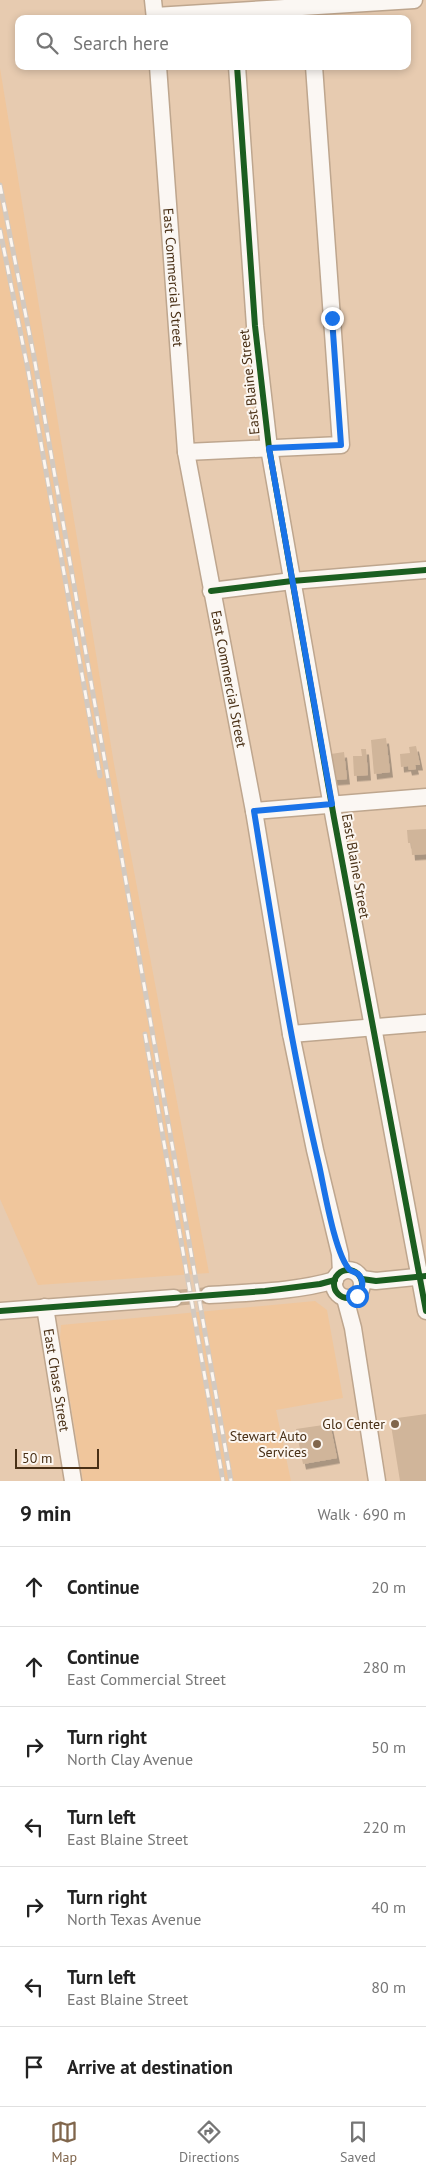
<!DOCTYPE html>
<html lang="en">
<head>
<meta charset="utf-8">
<style>
	:root { --surface:#fff; --page:#f6f6f6; --text:#222; --muted:#767676; --line:#e0e0e0; --accent:#80664c }
	body { margin:0; font-family:"PT Sans",sans-serif; background:var(--page); color:var(--text) }
	.scale { position:absolute; left:15px; bottom:12px; width:84px; box-sizing:border-box; padding-left:5px; border:2px solid #493016; border-top:0; font-size:14px; line-height:18px; white-space:nowrap; color:#493016; -webkit-text-stroke:4px #fcf6f0; paint-order:stroke }
	.stop { position:absolute; width:15px; height:15px; margin:-11px; border:4px solid #1a73e8; border-radius:50%; background:#fff }
	.stop.end { background:#1a73e8; border-color:#fff; box-shadow:0 1px 5px #0008 }
	.list { margin:0; padding:0; list-style:none }
	h2 { display:flex; justify-content:space-between; align-items:center; height:65px; margin:0; padding:0 20px; font-size:21px }
	h2 small { font-size:16px; font-weight:400; color:var(--muted) }
	.list li { display:grid; grid-template-columns:32px 1fr auto; gap:15px; align-items:center; box-sizing:border-box; height:80px; padding:0 20px; border-top:1px solid var(--line) }
	.list b { display:block; font-size:19px; white-space:nowrap }
	.list p { margin:0; font-size:16px; white-space:nowrap; color:var(--muted) }
	.list em { font-size:16px; font-style:normal; color:var(--muted) }
	.icon { flex:none; width:28px; height:28px; fill:none; stroke:currentColor; stroke-width:2; stroke-linecap:round; stroke-linejoin:round }
	.map { position:relative; flex:none; width:426px; height:1481px; overflow:hidden }
	.search { position:absolute; background:var(--surface); box-shadow:0 2px 8px #0003; left:15px; right:15px; top:15px; height:55px; display:flex; align-items:center; gap:12px; box-sizing:border-box; padding:0 18px; border-radius:10px; color:var(--muted); font-size:19px }
	.sheet { height:625px; background:var(--surface) }
	nav { display:flex; justify-content:space-around; align-items:center; box-sizing:border-box; height:70px; border-top:1px solid var(--line); background:var(--surface); font-size:14px; color:var(--muted) }
	nav a { display:grid; justify-items:center; gap:2px }
	nav .on { color:var(--accent) }
	.map>svg:first-child { display:block }
</style>
</head>
<body>
<div class="map">
<svg width="426" height="1481" viewBox="0 0 426 1481">
	<defs>
		<filter id="shadow"><feDropShadow dx="3" dy="5.5" stdDeviation="0" flood-color="#0004"/></filter>
	</defs>
	<rect width="100%" height="100%" fill="#e7cbb0"/>
	<g fill="#f0c69c">
		<path d="M0 68 114 764 209 1273 38 1285 0 1199Z"/>
		<path d="M315 1301 327 1310 343 1398 276 1410 291 1481H83L60 1338 61 1325Z"/>
	</g>
	<g fill="#d0b59a" filter="url(#shadow)">
		<path d="M386 738 390 772 374 774 371 740Z"/>
		<path d="M416 746 420 765H415L416 769 409 770 408 766 401 767 400 754 410 753 409 747Z"/>
		<path d="M361 749H366L368 775 354 776 353 756H362Z"/>
		<path d="M344 752 347 779 334 780 331 754Z"/>
		<path d="M426 829V854L412 855 411 843H408L407 830Z"/>
		<path d="M426 1414V1481H400L390 1419Z"/>
		<path d="M330 1424 337 1458 303 1464 296 1429Z"/>
	</g>
	<g fill="none" stroke-linecap="round" stroke-linejoin="round">
		<path stroke="#c7ac91" stroke-width="16" stroke-dasharray="16 8" stroke-linecap="butt" d="M174 1298 209 1295"/>
		<g stroke="#bea68e" stroke-width="19">
			<g id="minor">
				<path d="M153 0 155 19"/>
				<path d="M155 16 414 0"/>
				<path id="s1" d="M158 66 186 452 254 811 291 1034 315 1150 340 1254 341 1272"/>
				<path d="M237 66 255 326 269 448 334 818 426 1311"/>
				<path d="M186 452 341 445 314 66"/>
				<path d="M211 591 292 581 426 570"/>
				<path d="M254 811 426 797"/>
				<path d="M291 1034 426 1023"/>
				<circle cx="348" cy="1284" r="14"/>
				<path d="M362 1279 376 1281 426 1276"/>
				<path d="M209 1295C251 1292 295 1292 335 1280"/>
				<path d="M345 1298 353 1328 377 1481"/>
				<path id="s2" d="M45 1307 73 1481"/>
				<path d="M0 1311 174 1298"/>
			</g>
		</g>
		<use href="#minor" stroke="#fbf7f3" stroke-width="16"/>
		<g stroke="#d2c9c0" stroke-width="5">
			<g id="rail">
				<path d="M0 185 34 357 231 1481"/>
				<path d="M0 230 28 370 100 776"/>
				<path d="M145 1034 223 1481"/>
			</g>
		</g>
		<use href="#rail" stroke="#fcf6f0" stroke-width="3" stroke-dasharray="9" stroke-linecap="butt"/>
		<g stroke="#fcf6f0" stroke-width="9">
			<g id="cycleway">
				<path d="M237 66 255 326 269 448 334 818 426 1311"/>
				<path d="M211 591 292 581 426 570"/>
				<circle cx="348" cy="1284" r="14"/>
				<path d="M362 1279 376 1281 426 1276"/>
				<path d="M0 1311 265 1291 320 1284 335 1280"/>
			</g>
		</g>
		<use href="#cycleway" stroke="#1b5e20" stroke-width="6"/>
	</g>
	<g fill="none" stroke-linecap="round" stroke-linejoin="round">
		<path stroke="#1a73e8" stroke-width="6" d="M332 318 341 445 269 448 332 804 254 811C273 929 291 1048 319 1165 324 1187 335 1256 350 1270 352 1272 357 1272 359 1275 365 1282 362 1290 357 1296"/>
	</g>
	<g fill="#80664c" stroke="#fcf6f0" stroke-width="2">
		<circle cx="395" cy="1424" r="5"/>
		<circle cx="317" cy="1444" r="5"/>
	</g>
	<g text-anchor="middle" dominant-baseline="central" stroke-width="4" stroke-linejoin="round" paint-order="stroke">
		<g font-size="14" fill="#493016" stroke="#fcf6f0">
			<text stroke="none"><textPath href="#s1" startOffset="212">East Commercial Street</textPath></text>
			<text transform="translate(249 382) rotate(-96)">East Blaine Street</text>
			<text stroke="none"><textPath href="#s1" startOffset="618">East Commercial Street</textPath></text>
			<text transform="translate(356 866) rotate(80)">East Blaine Street</text>
			<text stroke="none"><textPath href="#s2" startOffset="74">East Chase Street</textPath></text>
		</g>
		<g font-size="14" fill="#493016" stroke="#fcf6f0" text-anchor="end">
			<text x="385" y="1424">Glo Center</text>
			<text x="307" y="1436">Stewart Auto<tspan x="307" dy="16">Services</tspan></text>
		</g>
	</g>
</svg>
<div class="scale">50 m</div>
<div class="stop" style="left:357px;top:1296px"></div>
<div class="stop end" style="left:332px;top:318px"></div>
<div class="search"><svg class="icon" aria-label="search" viewBox="0 0 24 24"><circle cx="10" cy="10" r="6"/><path d="M15 15l6 6"/></svg>Search here</div>
</div>
<section class="sheet">
<h2>9 min<small>Walk · 690 m</small></h2>
<ul class="list">
<li><svg class="icon" aria-label="ahead" viewBox="0 0 24 24"><path d="M12 20V5M6 11l6-6 6 6"/></svg><div><b>Continue</b></div><em>20 m</em></li>
<li><svg class="icon" aria-label="ahead" viewBox="0 0 24 24"><path d="M12 20V5M6 11l6-6 6 6"/></svg><div><b>Continue</b><p>East Commercial Street</p></div><em>280 m</em></li>
<li><svg class="icon" aria-label="right" viewBox="0 0 24 24"><path d="M7 20v-9h11M14 6l5 5-5 5"/></svg><div><b>Turn right</b><p>North Clay Avenue</p></div><em>50 m</em></li>
<li><svg class="icon" aria-label="left" viewBox="0 0 24 24"><path d="M17 20v-9H6M10 6l-5 5 5 5"/></svg><div><b>Turn left</b><p>East Blaine Street</p></div><em>220 m</em></li>
<li><svg class="icon" aria-label="right" viewBox="0 0 24 24"><path d="M7 20v-9h11M14 6l5 5-5 5"/></svg><div><b>Turn right</b><p>North Texas Avenue</p></div><em>40 m</em></li>
<li><svg class="icon" aria-label="left" viewBox="0 0 24 24"><path d="M17 20v-9H6M10 6l-5 5 5 5"/></svg><div><b>Turn left</b><p>East Blaine Street</p></div><em>80 m</em></li>
<li><svg class="icon" aria-label="arrive" viewBox="0 0 24 24"><path d="M6 21V4h12l-3 4 3 4H6"/></svg><div><b>Arrive at destination</b></div></li>
</ul>
</section>
<nav>
<a class="on"><svg class="icon" aria-label="map" viewBox="0 0 24 24"><path d="M3 6l6-2 6 2 6-2v14l-6 2-6-2-6 2zM9 4v14M15 6v14"/></svg>Map</a>
<a><svg class="icon" aria-label="directions" viewBox="0 0 24 24"><path d="M12 3l9 9-9 9-9-9zM9 14v-3h6M13 9l2 2-2 2"/></svg>Directions</a>
<a><svg class="icon" aria-label="saved" viewBox="0 0 24 24"><path d="M7 4h10v16l-5-4-5 4z"/></svg>Saved</a>
</nav>
</body>
</html>
